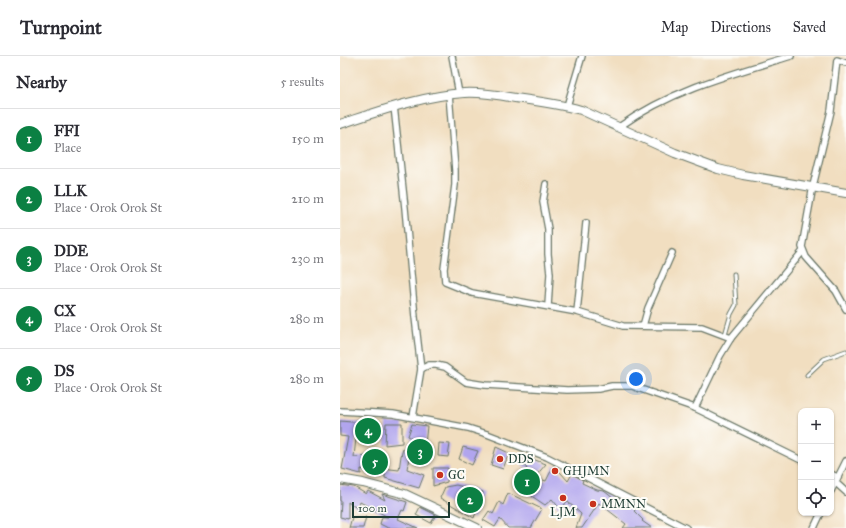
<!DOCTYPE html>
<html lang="en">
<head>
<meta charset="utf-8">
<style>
	:root { --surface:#fff; --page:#f2f2f3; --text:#2b2b33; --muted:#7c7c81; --line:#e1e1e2; --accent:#0b8043 }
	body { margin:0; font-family:"IM FELL Great Primer",serif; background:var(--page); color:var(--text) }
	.controls { position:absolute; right:12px; bottom:12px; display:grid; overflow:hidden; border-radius:8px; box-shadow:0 1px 3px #0004 }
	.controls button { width:36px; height:36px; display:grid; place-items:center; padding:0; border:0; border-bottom:1px solid var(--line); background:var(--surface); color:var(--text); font:20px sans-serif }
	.scale { position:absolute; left:12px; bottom:10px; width:98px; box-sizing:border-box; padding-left:4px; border:2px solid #1f3d34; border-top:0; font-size:11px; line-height:14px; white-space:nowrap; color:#1f3d34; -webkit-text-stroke:3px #fdfcf7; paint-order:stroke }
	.you { position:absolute; left:296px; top:323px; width:14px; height:14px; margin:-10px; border:3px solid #fff; border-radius:50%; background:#1a73e8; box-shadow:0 0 0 6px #1a73e833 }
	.badge { display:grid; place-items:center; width:26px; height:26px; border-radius:50%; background:var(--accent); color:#fff; font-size:13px; font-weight:700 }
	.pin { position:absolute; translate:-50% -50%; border:2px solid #fff; box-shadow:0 1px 4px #0006 }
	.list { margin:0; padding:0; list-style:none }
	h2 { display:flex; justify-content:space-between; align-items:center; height:52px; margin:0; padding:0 16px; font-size:17px }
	h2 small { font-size:13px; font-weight:400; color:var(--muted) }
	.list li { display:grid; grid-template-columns:26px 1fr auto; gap:12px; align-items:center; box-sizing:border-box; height:60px; padding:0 16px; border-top:1px solid var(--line) }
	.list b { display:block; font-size:15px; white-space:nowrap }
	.list p { margin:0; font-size:13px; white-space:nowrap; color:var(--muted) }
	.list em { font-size:13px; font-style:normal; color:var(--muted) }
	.icon { flex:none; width:22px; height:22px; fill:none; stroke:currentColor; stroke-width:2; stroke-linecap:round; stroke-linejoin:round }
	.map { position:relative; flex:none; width:506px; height:472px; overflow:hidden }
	header { display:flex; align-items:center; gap:24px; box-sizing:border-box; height:56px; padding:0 20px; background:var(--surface); border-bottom:1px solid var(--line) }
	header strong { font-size:19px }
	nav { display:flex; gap:22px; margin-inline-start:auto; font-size:14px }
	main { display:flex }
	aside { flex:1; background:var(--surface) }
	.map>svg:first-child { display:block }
</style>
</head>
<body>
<header>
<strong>Turnpoint</strong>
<nav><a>Map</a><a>Directions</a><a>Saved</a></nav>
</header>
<main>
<aside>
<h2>Nearby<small>5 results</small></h2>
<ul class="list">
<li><span class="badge">1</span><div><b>FFI</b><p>Place</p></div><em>150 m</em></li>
<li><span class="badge">2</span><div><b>LLK</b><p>Place · Orok Orok St</p></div><em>210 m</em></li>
<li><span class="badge">3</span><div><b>DDE</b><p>Place · Orok Orok St</p></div><em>230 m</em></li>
<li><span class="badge">4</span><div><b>CX</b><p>Place · Orok Orok St</p></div><em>280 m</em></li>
<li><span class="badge">5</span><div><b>DS</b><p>Place · Orok Orok St</p></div><em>280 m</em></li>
</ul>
</aside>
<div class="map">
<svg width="506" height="472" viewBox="0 0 506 472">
	<rect width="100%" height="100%" fill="#fdfcf7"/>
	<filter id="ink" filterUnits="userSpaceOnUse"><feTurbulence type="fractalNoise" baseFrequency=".025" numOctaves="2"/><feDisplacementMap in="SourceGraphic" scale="8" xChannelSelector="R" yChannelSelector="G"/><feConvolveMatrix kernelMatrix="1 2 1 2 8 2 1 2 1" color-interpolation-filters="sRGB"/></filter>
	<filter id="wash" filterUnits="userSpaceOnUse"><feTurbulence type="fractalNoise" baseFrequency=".012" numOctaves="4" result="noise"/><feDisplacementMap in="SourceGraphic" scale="16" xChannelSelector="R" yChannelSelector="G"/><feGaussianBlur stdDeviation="0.9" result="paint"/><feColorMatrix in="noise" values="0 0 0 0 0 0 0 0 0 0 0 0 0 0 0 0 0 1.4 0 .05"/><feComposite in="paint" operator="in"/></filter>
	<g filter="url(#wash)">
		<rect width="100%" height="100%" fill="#f1dec0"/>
		<g id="blocks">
			<g fill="#b1a5ee">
				<path d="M0 365 36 368 37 383 16 382 14 401 27 400V398H38V402H43L42 412 59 414 61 400 63 393 73 391 72 382 68 380 72 368 87 370 85 389H88L86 407 69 401 67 413 84 419 79 432 45 422V418L21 413V418L2 413 8 381 0 380Z"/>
				<path d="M46 367H62V387L45 389Z"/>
				<path d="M99 387 110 388 108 401 98 400Z"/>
				<path d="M123 391 138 395 132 409 119 403Z"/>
				<path d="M156 391 169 397 163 413 151 409Z"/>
				<path d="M187 401 206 408 195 421 206 425 214 409 228 425 232 418 243 424 242 427 257 434 264 435 283 450 287 446 288 447 296 453 294 455 303 464 302 465 312 472H283L286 468 259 447 242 472H236L241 458 227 445 221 454 212 443 205 449 175 429 187 412 182 409Z"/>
				<path d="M93 412H108L107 426 93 430Z"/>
				<path d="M0 429 14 431 26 438 28 435 45 444 42 438 67 446 64 455 62 454 58 463 78 472H48L40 468 42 461H48L20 446 18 453 8 446V463L0 461 1 445H0Z"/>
				<path d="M116 429 143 436 134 462 100 442 105 431Z"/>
				<path d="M168 437 202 453 191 472H168L160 463 155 471 143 464 149 455 153 458 159 446 163 449Z"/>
				<path d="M80 451 96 459 91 467 76 459Z"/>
				<path d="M12 461H26L23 472H9Z"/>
			</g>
		</g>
	</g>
	<g filter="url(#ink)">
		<use href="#blocks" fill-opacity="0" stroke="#687565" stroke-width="1"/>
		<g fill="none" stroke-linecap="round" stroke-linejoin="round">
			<g stroke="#687565" stroke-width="5">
				<g id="lane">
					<path d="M385 279 391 258 396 249 394 218"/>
					<path d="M467 319 484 303 506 295"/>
				</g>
			</g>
			<g stroke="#687565" stroke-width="8">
				<g id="street">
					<path d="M112 0 119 38"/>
					<path d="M506 7 497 4 491 55 473 130 462 191 466 201 496 235 506 253"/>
					<path d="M109 38 115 114V129L104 213 105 226 132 237 237 256 283 270 362 271 391 282"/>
					<path d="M54 50 65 152 75 261 81 313 73 361"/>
					<path d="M227 50 242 0"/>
					<path d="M279 71C331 34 391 18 451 0"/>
					<path d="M206 128 203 146 208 173V198L210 218 208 250"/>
					<path d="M237 256 246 167"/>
					<path d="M303 270 308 252 332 197"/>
					<path d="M81 313 89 309H96L105 311 126 326 145 329 227 334 258 333 272 330H292L355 352 461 404"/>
					<path d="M355 352 380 300 391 282 463 195"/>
					<path d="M0 355 53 358 128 372 147 378 207 401 346 472"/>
					<path d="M491 418 497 421"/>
					<path d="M495 426 506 436"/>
					<path d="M491 435 506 405"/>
					<path d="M474 472 481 457"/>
				</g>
			</g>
			<g stroke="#687565" stroke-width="10">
				<g id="secondary">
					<path d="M0 68C40 55 81 40 124 37 141 36 158 39 175 42 197 45 219 48 241 54L335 97 378 113 403 119 506 137"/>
					<path d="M0 423 23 427 65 438 137 472"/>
				</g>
			</g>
			<use href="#lane" stroke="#fff" stroke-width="3"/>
			<use href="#street" stroke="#fff" stroke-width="5.5"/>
			<use href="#secondary" stroke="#fff" stroke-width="8"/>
		</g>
	</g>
	<g fill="#c8321e" stroke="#fdfcf7" stroke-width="1.5">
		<circle cx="160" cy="403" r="4"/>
		<circle cx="215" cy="415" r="4"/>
		<circle cx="100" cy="419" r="4"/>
		<circle cx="223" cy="442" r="4"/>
		<circle cx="253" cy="448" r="4"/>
	</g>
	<g text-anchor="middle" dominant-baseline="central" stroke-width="4" stroke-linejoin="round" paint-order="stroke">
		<g font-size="12" fill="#1f3d34" stroke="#fdfcf7" text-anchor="start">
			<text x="168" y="403">DDS</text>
			<text x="223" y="415">GHJMN</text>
			<text x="108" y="419">GC</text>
			<text x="261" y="448">MMNN</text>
			<text x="223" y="456" text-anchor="middle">LJM</text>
		</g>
	</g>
</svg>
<div class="controls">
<button>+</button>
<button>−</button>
<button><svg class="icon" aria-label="locate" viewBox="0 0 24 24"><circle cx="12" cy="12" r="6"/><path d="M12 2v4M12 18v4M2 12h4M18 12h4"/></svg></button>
</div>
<div class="scale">100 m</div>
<div class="you"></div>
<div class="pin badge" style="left:187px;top:426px">1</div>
<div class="pin badge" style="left:130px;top:444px">2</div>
<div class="pin badge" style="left:80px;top:396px">3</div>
<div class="pin badge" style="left:28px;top:375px">4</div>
<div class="pin badge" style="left:35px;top:406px">5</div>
</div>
</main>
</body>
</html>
